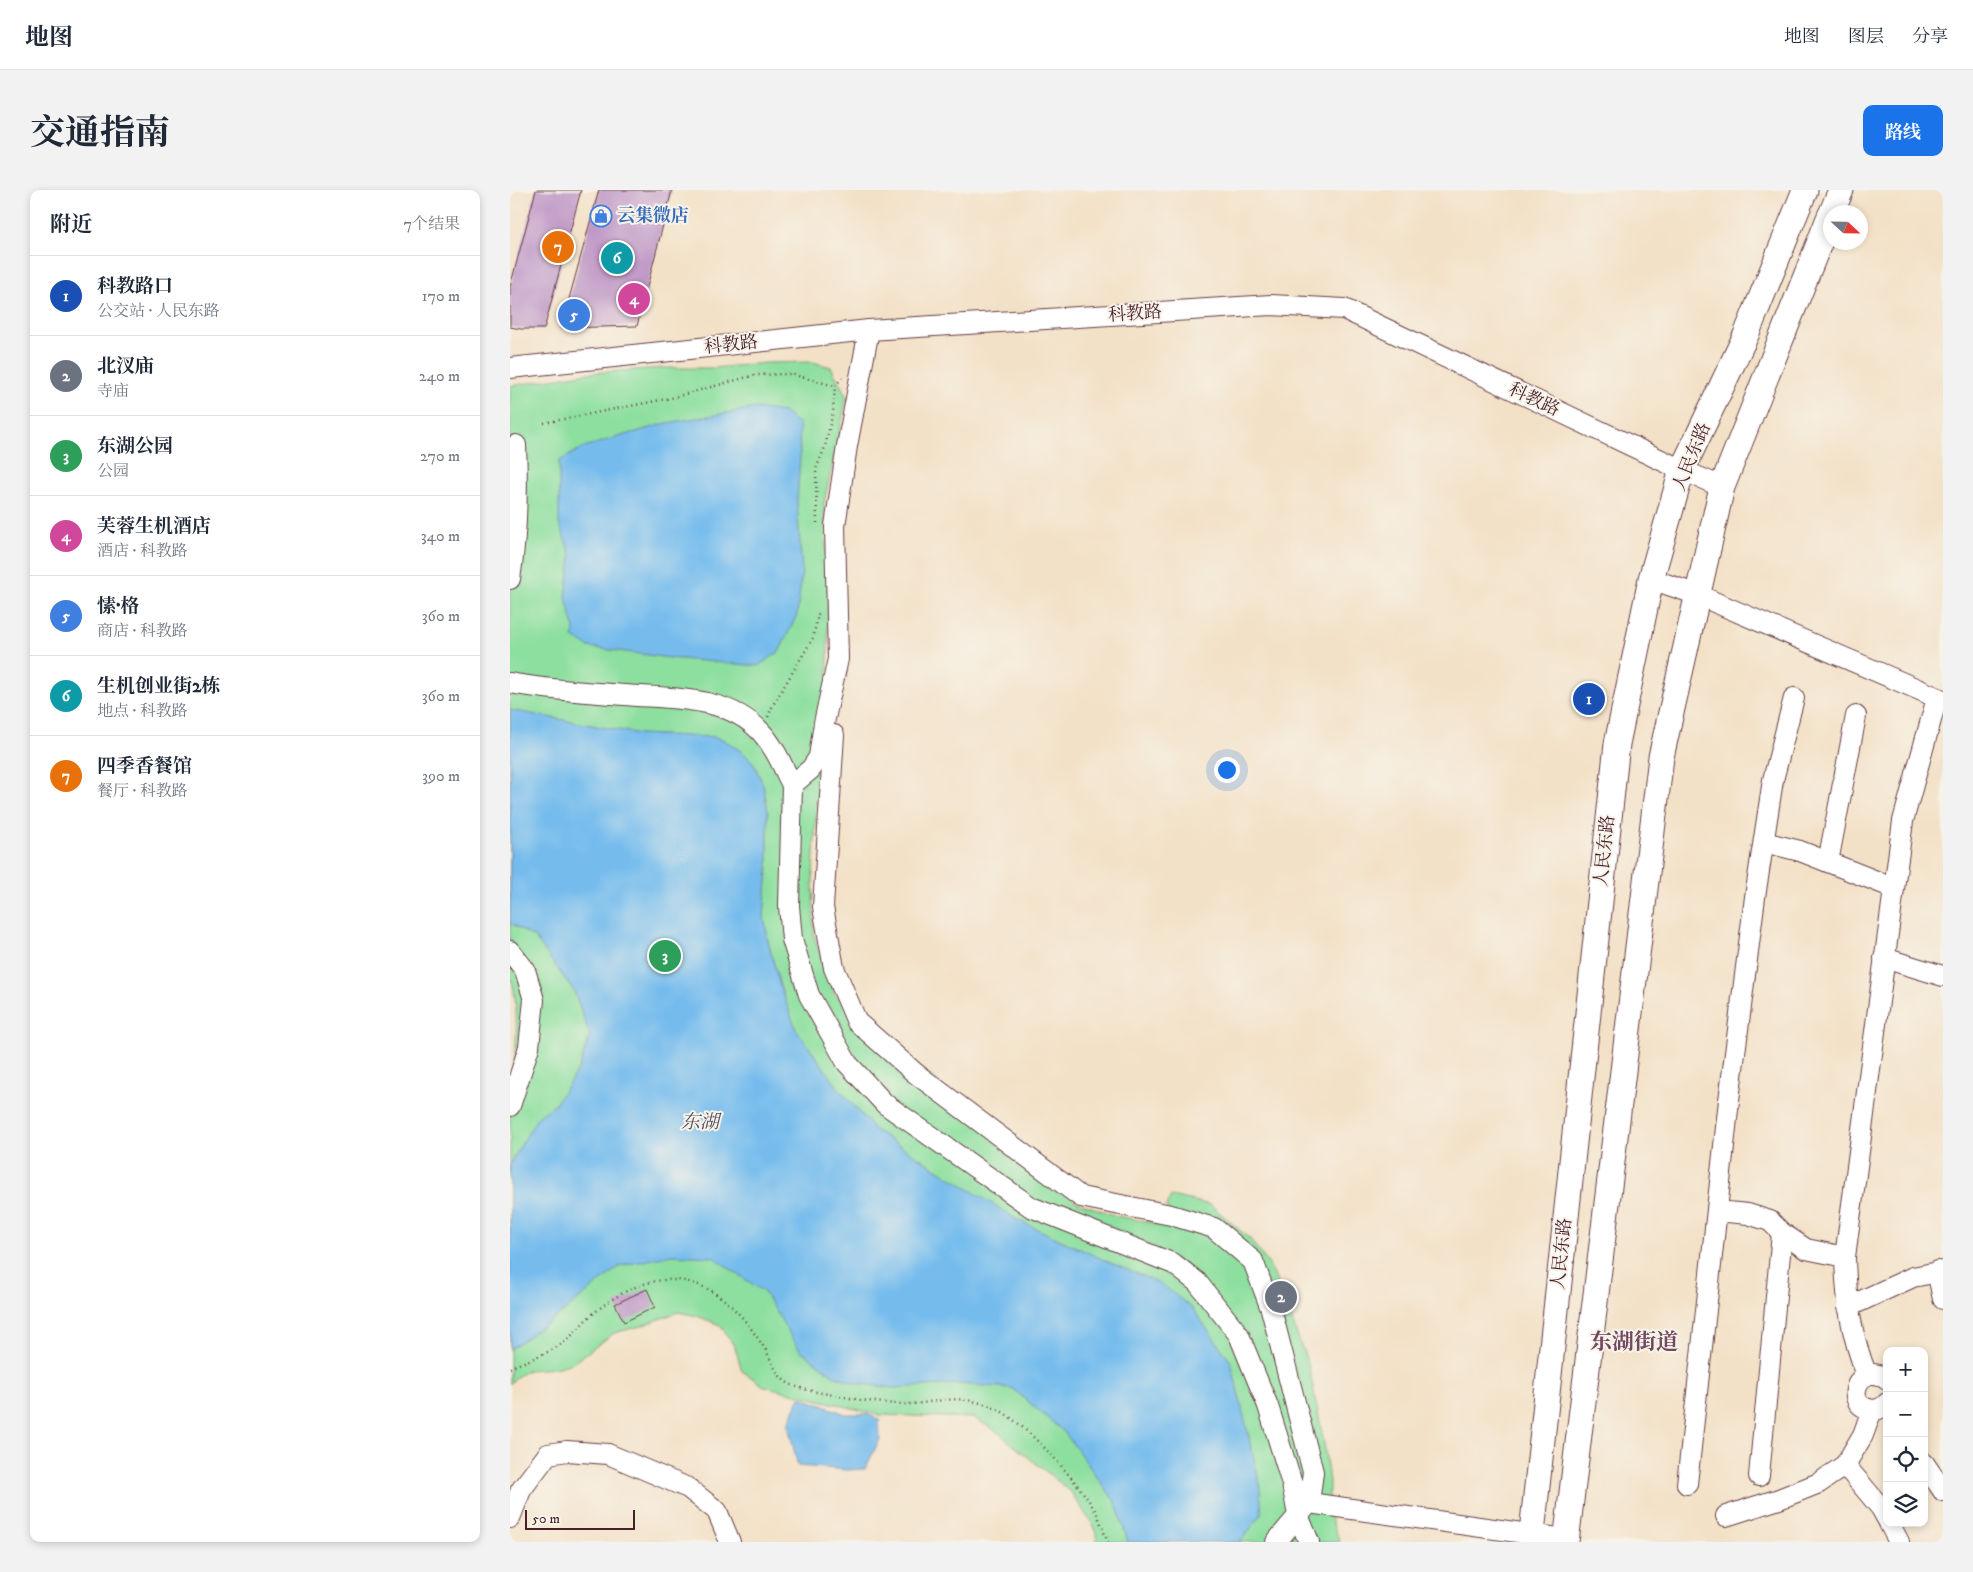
<!DOCTYPE html>
<html lang="zh">
<head>
<meta charset="utf-8">
<style>
	:root { --surface:#fff; --page:#f2f2f3; --text:#1f2937; --muted:#747a83; --line:#e0e1e3; --accent:#1a73e8 }
	body { margin:0; font-family:"IM FELL DW Pica","Noto Serif SC",serif; background:var(--page); color:var(--text) }
	.controls { position:absolute; right:15px; bottom:15px; display:grid; overflow:hidden; border-radius:10px; box-shadow:0 2px 8px #0003 }
	.controls button { width:45px; height:45px; display:grid; place-items:center; padding:0; border:0; border-bottom:1px solid var(--line); background:var(--surface); color:var(--text); font:25px sans-serif }
	.compass { position:absolute; left:1313px; top:15px; width:45px; height:45px; border-radius:50%; background:var(--surface); box-shadow:0 2px 8px #0003; rotate:112deg }
	.scale { position:absolute; left:15px; bottom:12px; width:110px; box-sizing:border-box; padding-left:5px; border:2px solid #4a1f2b; border-top:0; font-size:14px; line-height:18px; white-space:nowrap; color:#4a1f2b; -webkit-text-stroke:4px #f7f3e8; paint-order:stroke }
	.you { position:absolute; left:716px; top:579px; width:18px; height:18px; margin:-12px; border:4px solid #fff; border-radius:50%; background:#1a73e8; box-shadow:0 0 0 8px #1a73e833 }
	.badge { display:grid; place-items:center; width:32px; height:32px; border-radius:50%; background:var(--accent); color:#fff; font-size:16px; font-weight:700 }
	.pin { position:absolute; translate:-50% -50%; border:2px solid #fff; box-shadow:0 1px 5px #0006 }
	.list { margin:0; padding:0; list-style:none }
	h2 { display:flex; justify-content:space-between; align-items:center; height:65px; margin:0; padding:0 20px; font-size:21px }
	h2 small { font-size:16px; font-weight:400; color:var(--muted) }
	.list li { display:grid; grid-template-columns:32px 1fr auto; gap:15px; align-items:center; box-sizing:border-box; height:80px; padding:0 20px; border-top:1px solid var(--line) }
	.list b { display:block; font-size:19px; white-space:nowrap }
	.list p { margin:0; font-size:16px; white-space:nowrap; color:var(--muted) }
	.list em { font-size:16px; font-style:normal; color:var(--muted) }
	.icon { flex:none; width:28px; height:28px; fill:none; stroke:currentColor; stroke-width:2; stroke-linecap:round; stroke-linejoin:round }
	.map { position:relative; flex:none; width:1433px; height:1352px; overflow:hidden; border-radius:10px }
	header { display:flex; align-items:center; gap:30px; box-sizing:border-box; height:70px; padding:0 25px; background:var(--surface); border-bottom:1px solid var(--line) }
	header strong { font-size:24px }
	nav { display:flex; gap:28px; margin-inline-start:auto; font-size:18px }
	.intro { display:flex; align-items:center; justify-content:space-between; box-sizing:border-box; height:120px; padding:0 30px }
	h1 { margin:0; font-size:35px }
	.button { padding:12px 22px; border-radius:10px; background:var(--accent); color:#fff; font-size:18px; font-weight:700 }
	main { display:flex; gap:30px; padding:0 30px }
	aside { flex:1; background:var(--surface); border-radius:10px; box-shadow:0 2px 8px #0003 }
	.map>svg:first-child { display:block }
</style>
</head>
<body>
<header>
<strong>地图</strong>
<nav><a>地图</a><a>图层</a><a>分享</a></nav>
</header>
<div class="intro"><h1>交通指南</h1><a class="button">路线</a></div>
<main>
<aside>
<h2>附近<small>7个结果</small></h2>
<ul class="list">
<li><span class="badge" style="background:#1a4fb4">1</span><div><b>科教路口</b><p>公交站 · 人民东路</p></div><em>170 m</em></li>
<li><span class="badge" style="background:#6b7280">2</span><div><b>北汊庙</b><p>寺庙</p></div><em>240 m</em></li>
<li><span class="badge" style="background:#2e9e5b">3</span><div><b>东湖公园</b><p>公园</p></div><em>270 m</em></li>
<li><span class="badge" style="background:#d1479c">4</span><div><b>芙蓉生机酒店</b><p>酒店 · 科教路</p></div><em>340 m</em></li>
<li><span class="badge" style="background:#3f7fe0">5</span><div><b>愫·格</b><p>商店 · 科教路</p></div><em>360 m</em></li>
<li><span class="badge" style="background:#0f9aa8">6</span><div><b>生机创业街2栋</b><p>地点 · 科教路</p></div><em>360 m</em></li>
<li><span class="badge" style="background:#e8710a">7</span><div><b>四季香餐馆</b><p>餐厅 · 科教路</p></div><em>390 m</em></li>
</ul>
</aside>
<div class="map">
<svg width="1433" height="1352" viewBox="0 0 1433 1352">
	<rect width="100%" height="100%" fill="#f7f3e8"/>
	<filter id="ink" filterUnits="userSpaceOnUse"><feTurbulence type="fractalNoise" baseFrequency=".02" numOctaves="2"/><feDisplacementMap in="SourceGraphic" scale="10" xChannelSelector="R" yChannelSelector="G"/><feConvolveMatrix kernelMatrix="1 2 1 2 8 2 1 2 1" color-interpolation-filters="sRGB"/></filter>
	<filter id="wash" filterUnits="userSpaceOnUse"><feTurbulence type="fractalNoise" baseFrequency=".0096" numOctaves="4" result="noise"/><feDisplacementMap in="SourceGraphic" scale="20" xChannelSelector="R" yChannelSelector="G"/><feGaussianBlur stdDeviation="1.12" result="paint"/><feColorMatrix in="noise" values="0 0 0 0 0 0 0 0 0 0 0 0 0 0 0 0 0 1.4 0 .05"/><feComposite in="paint" operator="in"/></filter>
	<g filter="url(#wash)">
		<rect width="100%" height="100%" fill="#f3e1c7"/>
		<path fill="#8cdf9f" stroke="#6b7f65" d="M303 172 321 177 337 207 314 313 318 397V536L307 608 303 685 304 746 324 803 567 1012 607 1026 670 1038 656 1017 661 1006 701 1015 740 1049 760 1076 772 1103 799 1177 814 1253 819 1291V1324L830 1352H587L585 1338 560 1301 486 1241 464 1228 369 1225 254 1196 232 1181 225 1157 210 1135 187 1126 168 1122 131 1136 104 1143 63 1173 45 1178 18 1180 5 1188 0 1194V888C8 869 9 804 0 786V196L78 183 152 178H203L256 173Z"/>
		<g fill="#75bced" stroke="#606e8c">
			<path d="M246 218 273 222 289 234 290 266 287 312 292 381 287 425 269 462 248 476 160 468 79 457 63 447 64 437 56 408 61 366 49 333V271L74 257 157 233Z"/>
			<path d="M0 520 130 544 204 547 214 550 231 561 243 572 253 594 258 621V680L254 726 258 751 270 796 286 839 329 899 365 940 508 1030 596 1071 650 1093 682 1118 721 1172 749 1290 752 1324 730 1352H618L606 1313 555 1243 502 1198 449 1194 383 1198 345 1193 323 1185 289 1159 254 1102 203 1067 162 1065 110 1076 52 1123 0 1159V974L27 928 45 914 69 878 80 845 64 801 25 748 0 733Z"/>
			<path d="M290 1207 336 1224H358L369 1230 370 1249 355 1279 337 1280 288 1276 278 1235Z"/>
		</g>
		<g id="blocks">
			<g fill="#bf97c6">
				<path d="M26 0H71L34 139H11L0 137V97Z"/>
				<path d="M89 0H162L127 136 51 138Z"/>
				<path d="M137 1099 145 1117 114 1132 105 1114Z"/>
			</g>
		</g>
	</g>
	<g filter="url(#ink)">
		<use href="#blocks" fill-opacity="0" stroke="#633c42" stroke-width="1"/>
		<g fill="none" stroke-linecap="round" stroke-linejoin="round">
			<g stroke="#633c42" stroke-width="22">
				<g id="minor">
					<path d="M359 140 337 256 325 336 328 469 314 533 309 567 301 579 282 595 279 716 282 749 299 805 337 873 375 914 521 1017 664 1074 687 1092 729 1145 758 1216 782 1294 788 1325 799 1352"/>
					<path d="M0 178 359 140 761 115 834 119 1172 280 1212 297"/>
					<path d="M0 389C7 345 8 301 6 255"/>
					<path d="M1141 389 1188 405 1433 510"/>
					<path d="M0 493C38 500 76 502 114 505 161 509 217 505 251 542 265 557 273 577 282 595"/>
					<path d="M324 545 313 717 324 778 347 832 405 883 571 1007 661 1025 704 1038 743 1071 761 1119 803 1282 799 1313 766 1352"/>
					<path d="M1254 652 1290 661 1384 698"/>
					<path d="M1318 672 1346 526"/>
					<path d="M0 761 15 780 24 810 19 857 0 916"/>
					<path d="M1374 768 1433 786"/>
					<path d="M1207 1021 1238 1024 1260 1031 1272 1043 1296 1059 1335 1067"/>
					<path d="M1427 1081 1433 1109"/>
					<path d="M1338 1117 1403 1087 1433 1081"/>
					<path d="M1357 1185C1341 1146 1336 1109 1335 1067L1393 631 1427 508"/>
					<path d="M1377 1190C1350 1168 1332 1213 1359 1219 1366 1221 1372 1219 1377 1213"/>
					<path d="M1414 1273 1433 1301"/>
					<path d="M1335 1275 1371 1318 1377 1329"/>
					<path d="M1249 1286 1272 1043"/>
					<path d="M1177 1294 1219 910 1245 707 1263 590 1284 508"/>
					<path d="M799 1313 1056 1349"/>
					<path d="M1216 1326 1269 1309 1309 1293 1335 1275 1353 1245 1362 1220"/>
					<path d="M0 1328 11 1300 38 1264 57 1261 98 1264 178 1298 207 1321 220 1352"/>
					<path d="M1379 1333 1389 1352"/>
				</g>
			</g>
			<g stroke="#633c42" stroke-width="27">
				<g id="major">
					<path d="M1322 22 1331 0"/>
					<path d="M1021 1352 1107 554 1141 389 1172 280 1236 145 1295 0"/>
					<path d="M1056 1352 1151 567 1212 297 1320 26"/>
				</g>
			</g>
			<g stroke="#633c42" stroke-width="2.5" stroke-dasharray="1 4" stroke-linecap="butt">
				<path d="M34 233 161 208 245 185 281 184 325 196"/>
				<path d="M307 333 306 279 315 257 323 222 325 196 332 188"/>
				<path d="M258 527 263 515 303 448 309 420"/>
				<path d="M0 1178C17 1170 39 1164 54 1152 65 1144 73 1131 84 1123 104 1106 128 1092 155 1090 202 1087 232 1123 255 1159 261 1169 265 1183 275 1191 287 1200 314 1203 329 1206 350 1210 372 1214 393 1214 414 1215 435 1207 457 1210 468 1212 479 1215 489 1220 518 1236 571 1294 587 1324 591 1333 594 1343 598 1352"/>
			</g>
			<use href="#minor" stroke="#fff" stroke-width="20"/>
			<use href="#major" stroke="#fff" stroke-width="25"/>
		</g>
	</g>
	<defs>
		<g id="shop-ring" transform="scale(1.125)"><circle r="9.5" fill="#f7f3e8" stroke="#3f7fe0" stroke-width="1.5"/><path d="M-5-2.5h2.3a2.7 3.5 0 0 1 5.4 0H5L5.5 6h-11ZM-1.5-2.5h3a1.5 2.3 0 0 0-3 0Z" fill="#3f7fe0"/></g>
	</defs>
	<g fill-rule="evenodd">
		<use href="#shop-ring" x="91" y="26"/>
	</g>
	<g text-anchor="middle" dominant-baseline="central" stroke-width="4" stroke-linejoin="round" paint-order="stroke">
		<g font-size="18" font-weight="bold" fill="#366cbe" stroke="#f7f3e8" text-anchor="start">
			<text x="107" y="26">云集微店</text>
		</g>
		<g font-size="18" fill="#4a1f2b" stroke="#f7f3e8">
			<text transform="translate(625 124) rotate(-4)">科教路</text>
			<text transform="translate(221 155) rotate(-6)">科教路</text>
			<text transform="translate(1024 210) rotate(25)">科教路</text>
			<text transform="translate(1182 267) rotate(-68)">人民东路</text>
			<text transform="translate(1095 661) rotate(-84)">人民东路</text>
			<text transform="translate(1052 1064) rotate(-84)">人民东路</text>
		</g>
		<g font-size="19" font-style="italic" fill="#574e65" stroke="#f7f3e8">
			<text x="190" y="932">东湖</text>
		</g>
		<g font-size="22" font-weight="bold" fill="#734961" stroke="#f7f3e8">
			<text x="1124" y="1152">东湖街道</text>
		</g>
	</g>
</svg>
<div class="controls">
<button>+</button>
<button>−</button>
<button><svg class="icon" aria-label="locate" viewBox="0 0 24 24"><circle cx="12" cy="12" r="6"/><path d="M12 2v4M12 18v4M2 12h4M18 12h4"/></svg></button>
<button><svg class="icon" aria-label="layers" viewBox="0 0 24 24"><path d="M12 4l9 5-9 5-9-5zM3 14l9 5 9-5"/></svg></button>
</div>
<svg class="compass" viewBox="-18 -18 36 36"><path d="M0-13l5 13h-10z" fill="#e53935"/><path d="M0 13l5-13h-10z" fill="#747a83"/></svg>
<div class="scale">50 m</div>
<div class="you"></div>
<div class="pin badge" style="left:1079px;top:509px;background:#1a4fb4">1</div>
<div class="pin badge" style="left:771px;top:1107px;background:#6b7280">2</div>
<div class="pin badge" style="left:155px;top:766px;background:#2e9e5b">3</div>
<div class="pin badge" style="left:124px;top:109px;background:#d1479c">4</div>
<div class="pin badge" style="left:64px;top:125px;background:#3f7fe0">5</div>
<div class="pin badge" style="left:107px;top:68px;background:#0f9aa8">6</div>
<div class="pin badge" style="left:48px;top:57px;background:#e8710a">7</div>
</div>
</main>
</body>
</html>
